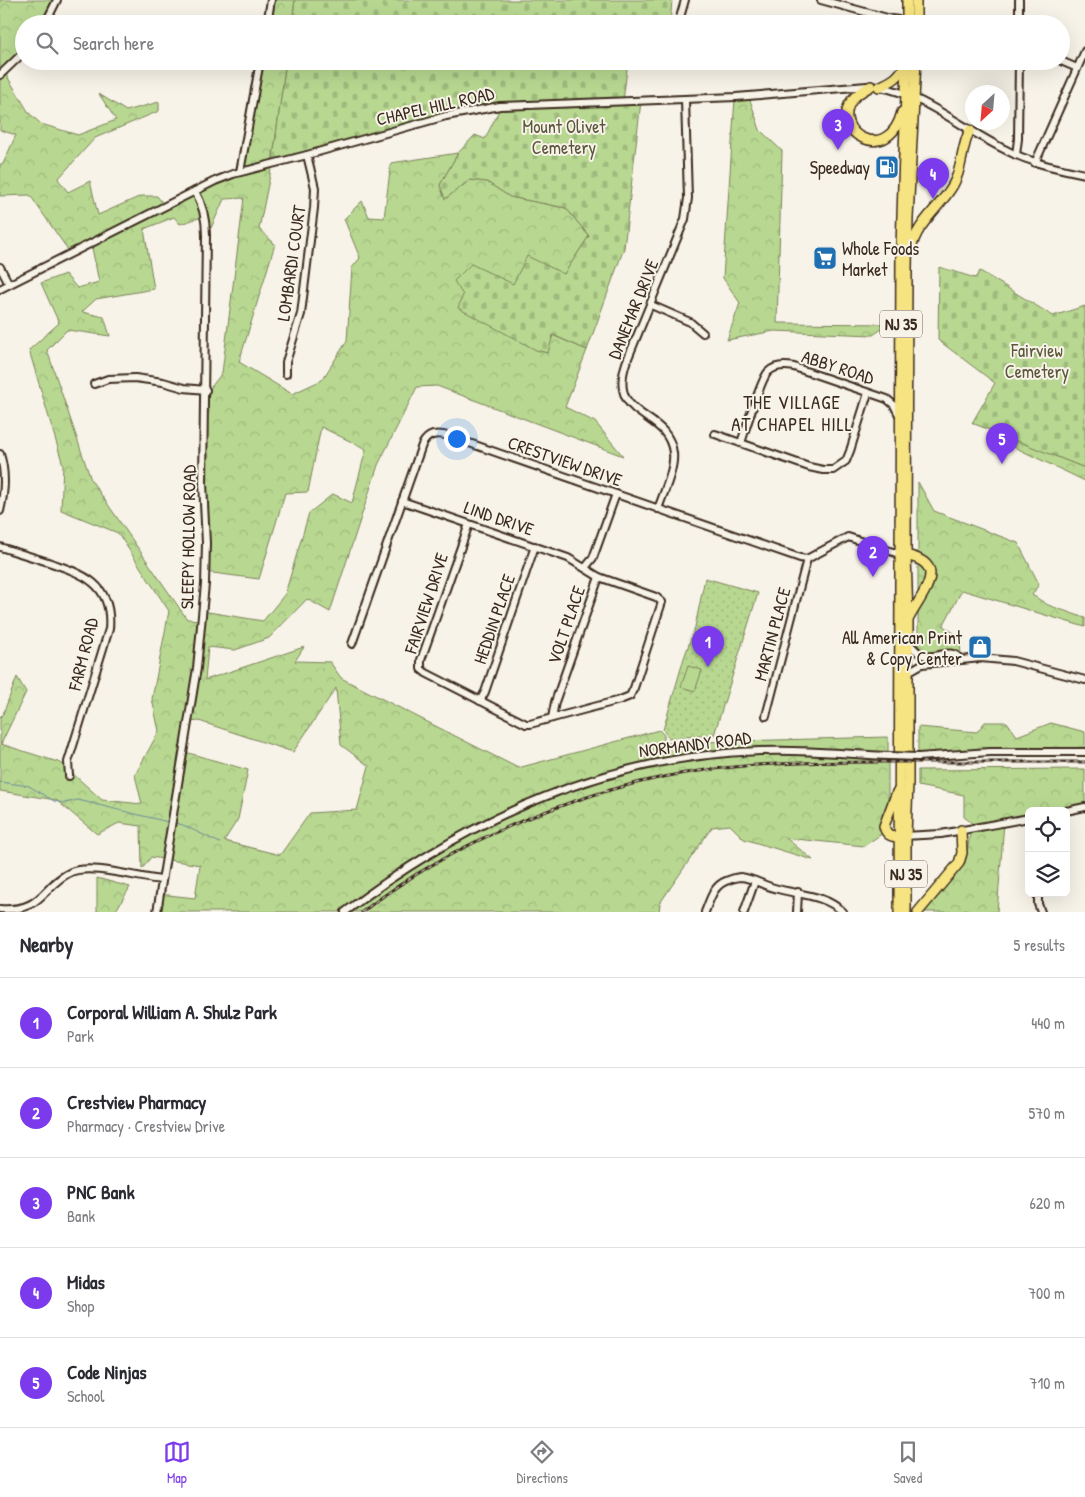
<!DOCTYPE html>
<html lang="en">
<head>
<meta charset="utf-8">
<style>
	:root { --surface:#fff; --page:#f7f7f7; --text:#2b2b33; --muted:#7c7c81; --line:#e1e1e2; --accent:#7c3aed }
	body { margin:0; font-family:"Patrick Hand",sans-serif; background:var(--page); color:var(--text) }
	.controls { position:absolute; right:15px; bottom:15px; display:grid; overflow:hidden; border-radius:8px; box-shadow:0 5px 20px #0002 }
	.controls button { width:45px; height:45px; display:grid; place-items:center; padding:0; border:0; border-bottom:1px solid var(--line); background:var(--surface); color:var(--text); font:25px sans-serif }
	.compass { position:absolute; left:965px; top:85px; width:45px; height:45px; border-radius:50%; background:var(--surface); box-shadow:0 5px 20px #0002; rotate:206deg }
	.you { position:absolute; left:456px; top:438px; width:18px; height:18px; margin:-12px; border:4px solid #fff; border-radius:50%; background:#1a73e8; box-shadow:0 0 0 8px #1a73e833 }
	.badge { display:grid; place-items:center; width:32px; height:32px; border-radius:50%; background:var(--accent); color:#fff; font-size:16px; font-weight:700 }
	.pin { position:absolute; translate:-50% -41px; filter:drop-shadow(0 1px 2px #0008) }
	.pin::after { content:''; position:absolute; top:26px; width:18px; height:15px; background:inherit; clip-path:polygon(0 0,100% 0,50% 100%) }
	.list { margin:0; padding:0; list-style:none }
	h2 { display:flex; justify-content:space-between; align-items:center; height:65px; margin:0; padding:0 20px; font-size:21px }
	h2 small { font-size:16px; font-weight:400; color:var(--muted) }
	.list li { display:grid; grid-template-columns:32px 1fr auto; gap:15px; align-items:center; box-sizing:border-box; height:90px; padding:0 20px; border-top:1px solid var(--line) }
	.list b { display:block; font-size:19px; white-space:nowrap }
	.list p { margin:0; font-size:16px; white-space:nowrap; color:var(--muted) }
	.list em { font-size:16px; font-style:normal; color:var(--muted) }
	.icon { flex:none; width:28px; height:28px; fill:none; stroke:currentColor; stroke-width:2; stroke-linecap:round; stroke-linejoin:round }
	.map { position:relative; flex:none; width:1085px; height:912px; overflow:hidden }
	.search { position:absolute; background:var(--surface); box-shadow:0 5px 20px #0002; left:15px; right:15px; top:15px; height:55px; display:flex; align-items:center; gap:12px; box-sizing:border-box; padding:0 18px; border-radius:28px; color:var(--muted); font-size:19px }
	.sheet { height:515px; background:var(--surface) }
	nav { display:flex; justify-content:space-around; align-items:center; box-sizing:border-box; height:70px; border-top:1px solid var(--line); background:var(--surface); font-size:14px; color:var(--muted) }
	nav a { display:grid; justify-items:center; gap:2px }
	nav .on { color:var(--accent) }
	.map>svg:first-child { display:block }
</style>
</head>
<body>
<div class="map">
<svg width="1085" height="912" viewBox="0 0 1085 912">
	<defs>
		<pattern id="forest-crowns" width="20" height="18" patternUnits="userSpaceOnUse" patternTransform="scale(1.25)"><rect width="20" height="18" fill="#b8d891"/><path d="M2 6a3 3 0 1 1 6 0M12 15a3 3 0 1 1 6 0" fill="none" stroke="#9fba7d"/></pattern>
		<pattern id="cemetery-stones" width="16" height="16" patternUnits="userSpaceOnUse" patternTransform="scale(1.25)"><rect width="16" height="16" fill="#b8d891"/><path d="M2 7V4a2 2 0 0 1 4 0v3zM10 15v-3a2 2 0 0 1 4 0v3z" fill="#9fba7d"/></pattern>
		<pattern id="park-dots" width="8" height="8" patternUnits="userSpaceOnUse" patternTransform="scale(1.25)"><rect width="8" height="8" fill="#b8d891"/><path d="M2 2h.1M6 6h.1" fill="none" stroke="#9fba7d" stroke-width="1.8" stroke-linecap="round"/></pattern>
	</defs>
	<rect width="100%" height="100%" fill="#f7f3e8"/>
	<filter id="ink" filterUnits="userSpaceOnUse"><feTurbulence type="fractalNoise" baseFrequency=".02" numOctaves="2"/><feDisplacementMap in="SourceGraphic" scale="10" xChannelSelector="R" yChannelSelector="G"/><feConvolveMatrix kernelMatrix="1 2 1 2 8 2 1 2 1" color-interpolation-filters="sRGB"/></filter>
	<g filter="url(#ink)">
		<g fill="url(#forest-crowns)" stroke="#7a8158" fill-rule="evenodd">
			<path d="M0 0H53L47 19 43 24H24V47L4 71 29 113 41 124 78 135 116 120 99 94 126 111 159 102V111L95 138 58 179 68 192 90 181 98 215 141 196H157L165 206 234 176 262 61H286L272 165 259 229 275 244 239 362 292 394 322 380 347 341 352 268 360 258 344 219 362 201 369 217 384 218 391 163 458 153 440 185 445 199 470 180 487 182 510 197 566 208 589 236 564 274 552 335 587 350 565 407 595 422 623 456 437 386 417 387 378 465 330 612 307 599 269 638 235 650 208 647 205 680 304 647 295 661 330 662 341 678 518 768 659 730 664 735V743L888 737V825L883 833 864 846 786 838 813 860 744 839 730 825 712 827 660 903 659 912H156L159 894 195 898 200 865 151 857 142 869 141 826 119 823 97 834 56 800 0 791V717L3 714 17 677 26 692 1 744 61 763 102 800 142 804 135 775 159 731 152 699 169 611 118 533 61 510 63 465 29 350 59 323 41 283 65 274 77 288 99 282 91 243 68 250 30 195 0 196V164H3L16 135 0 130ZM244 198 222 373 205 395V572L259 579 285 493 308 492 321 427 366 449 352 503 333 494 309 513 285 594 263 621 202 611 201 620 187 619 91 480 47 350 67 330 110 336 104 317 82 312 96 299 154 289 144 229 174 217 180 224 202 217 211 228 224 199ZM336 688 341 745 369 766 357 810 310 813 280 855 224 841 238 819 248 770 185 752 190 722 199 721 293 752Z"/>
			<path d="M274 0H295L292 24H271L274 9Z"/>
			<path d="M749 97 760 130 782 151 777 323 889 324 873 335 774 331 727 340 740 303 723 278 735 98Z"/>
			<path d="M1016 440 1085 468V481L1014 447Z"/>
			<path d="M918 482 934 511 1018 543 1039 584 1032 595 1048 605 1085 618V627L962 590 943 626 960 637 961 659H933L918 650Z"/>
			<path d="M985 722H1007L1017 736 1051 723 1085 732V749L918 754V727L977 732Z"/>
			<path d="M1085 769V803L1052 811H1029V816L1004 822 997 912H973L966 909 957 912H924L967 852 972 823 964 817V795L918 786V770Z"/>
			<path d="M97 878 130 887 115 912H97Z"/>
		</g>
		<g fill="url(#cemetery-stones)" stroke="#7a8158">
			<path d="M295 0H672L670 24H292Z"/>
			<path d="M286 61H628L623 101H641L624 248 587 350 553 335 548 353 536 350 458 308 463 295 454 281 471 264 513 284 527 256 564 274 589 236 566 208 510 197 487 182 470 180 445 199 440 185 458 153 475 135 485 139 501 106 272 165Z"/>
			<path d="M939 267 975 278 980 271 1053 316 1085 306V468L972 423 995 383 938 340Z"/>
		</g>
		<path fill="url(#park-dots)" stroke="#7a8158" d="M705 578 758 593 714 735 669 738 663 730 684 658 695 627Z"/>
		<path fill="#b8d891" stroke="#7a8158" d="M688 666 702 670 695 691 681 687Z"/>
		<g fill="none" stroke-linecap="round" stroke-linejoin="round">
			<g stroke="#6c8c9b" stroke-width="1">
				<path d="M0 782 29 786 54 801 64 803 78 800 168 822"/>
				<path d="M175 823 183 825 220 843"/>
			</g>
			<g stroke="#3b2a1e" stroke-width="10">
				<g id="minor">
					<path d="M821 0 891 19 907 21"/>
					<path d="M679 21 685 0"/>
					<path d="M45 24 57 0"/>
					<path d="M267 24 271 0"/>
					<path d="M1019 24V0"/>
					<path d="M1061 61 1077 68"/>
					<path d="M0 75 24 52"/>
					<path d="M880 87C922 94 965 130 1004 149 1030 163 1057 168 1085 174"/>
					<path d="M1016 155 1018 139 1019 61"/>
					<path d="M1035 163 1085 51"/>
					<path d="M240 172 260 61"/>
					<path d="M0 267 9 284"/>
					<path d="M0 289 215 181 233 174 307 155 446 116 500 106 736 97 867 86"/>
					<path d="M651 305 690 322 703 333"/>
					<path d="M286 374V362L301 314 314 208 315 188 307 155"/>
					<path d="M94 384 108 379 135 378 163 382 184 388 206 390"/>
					<path d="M715 434 809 467 823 470H833L846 461 850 451 868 393"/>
					<path d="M741 443C745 431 761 379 768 372 775 365 784 365 794 367L887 399 894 405 899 415"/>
					<path d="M0 454C6 473 5 491 0 511"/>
					<path d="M402 501 568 558 599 577 656 597 662 602 634 688 630 696 620 700 530 724H526L426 673 421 669V660L469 524"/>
					<path d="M658 509C663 494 675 469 673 453 668 409 607 421 626 363L685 219 688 198 685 100"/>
					<path d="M0 547C16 552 32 557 48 562 84 574 113 584 109 629L68 762 69 776"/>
					<path d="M585 568 593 558 616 494"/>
					<path d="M908 642C913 647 917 653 923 655 936 661 950 645 961 660"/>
					<path d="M352 644 422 445C428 433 437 433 449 436L800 558 807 559 848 537 899 554"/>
					<path d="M908 672 922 664 981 658 1013 661 1085 680"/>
					<path d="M480 701 485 692 535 546"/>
					<path d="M766 716 807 559"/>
					<path d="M552 718 555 702 599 577"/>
					<path d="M918 757 990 752H1085"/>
					<path d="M1066 811 1085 807"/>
					<path d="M904 836 941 834 1029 818"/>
					<path d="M1038 893V904L1041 912"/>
					<path d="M0 909C44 912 42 885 71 872 91 863 138 878 162 880"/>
					<path d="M157 912 197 668 205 584 206 543 203 483 206 235C206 219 203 205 195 191"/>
					<path d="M345 912C467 819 605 756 760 751 803 749 846 754 889 756"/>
					<path d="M705 912C710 900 713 886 726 881 731 879 736 877 741 877 752 878 763 885 774 888 798 895 824 894 843 912"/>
					<path d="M744 912 755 881"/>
					<path d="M797 912 798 892"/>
				</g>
			</g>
			<g stroke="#3b2a1e" stroke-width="12">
				<g id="highway">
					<path d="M916 0V24"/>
					<path d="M907 24V0"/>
					<path d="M871 86C864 90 856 94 852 100 829 131 888 167 902 112"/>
					<path d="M879 87C894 80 898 78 906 64"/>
					<path d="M911 250C916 223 940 208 953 185 963 168 961 147 970 130"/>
					<path d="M900 554C951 562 925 589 909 618"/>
					<path d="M897 792 884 826C886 835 891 837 900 837"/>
					<path d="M899 912 901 247 907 61"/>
					<path d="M906 912V836L908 783V618L906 555 907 268 908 218 916 61"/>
					<path d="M918 912 959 863 962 853 961 830"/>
				</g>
			</g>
			<use href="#minor" stroke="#f7f3e8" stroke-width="6"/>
			<use href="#highway" stroke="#f6e381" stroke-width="9"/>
			<g stroke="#3b2a1e" stroke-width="3">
				<path id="rail" d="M362 912C454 840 590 785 706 770 775 761 844 762 914 762 971 762 1028 762 1085 762"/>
			</g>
			<use href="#rail" stroke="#f7f3e8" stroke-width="1" stroke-dasharray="4" stroke-linecap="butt"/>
			<g stroke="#3b2a1e" stroke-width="10" stroke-linecap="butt">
				<path id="minor-bridge" d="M889 756 918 757"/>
			</g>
			<use href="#minor-bridge" stroke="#f7f3e8" stroke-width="6"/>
		</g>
	</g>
	<defs>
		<g id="fuel-square" transform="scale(1.25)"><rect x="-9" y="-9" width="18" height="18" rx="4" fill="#1f6fb2" stroke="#f7f3e8"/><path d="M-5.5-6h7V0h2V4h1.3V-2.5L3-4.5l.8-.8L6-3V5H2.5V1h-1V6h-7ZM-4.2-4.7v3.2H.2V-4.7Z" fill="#fff"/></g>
		<g id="supermarket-square" transform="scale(1.25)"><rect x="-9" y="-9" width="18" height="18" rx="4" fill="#1f6fb2" stroke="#f7f3e8"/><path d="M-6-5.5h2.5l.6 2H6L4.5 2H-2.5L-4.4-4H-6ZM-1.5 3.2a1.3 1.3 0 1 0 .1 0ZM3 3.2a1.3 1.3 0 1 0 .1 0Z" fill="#fff"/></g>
		<g id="shop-square" transform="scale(1.25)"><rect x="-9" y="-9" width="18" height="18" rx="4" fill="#1f6fb2" stroke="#f7f3e8"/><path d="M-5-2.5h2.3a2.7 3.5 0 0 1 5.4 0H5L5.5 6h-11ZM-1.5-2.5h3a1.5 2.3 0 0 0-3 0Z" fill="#fff"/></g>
	</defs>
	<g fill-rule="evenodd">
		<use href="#fuel-square" x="887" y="167"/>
		<use href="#supermarket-square" x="825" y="258"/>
		<use href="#shop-square" x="980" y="647"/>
	</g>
	<g text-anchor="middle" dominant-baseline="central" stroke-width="4" stroke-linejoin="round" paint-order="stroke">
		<g fill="#f7f3e8" stroke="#73665b" stroke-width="1">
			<rect x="880" y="310.5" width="42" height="27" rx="4"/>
			<rect x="885" y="860.5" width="42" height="27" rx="4"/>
		</g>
		<g font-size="16" font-weight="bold" fill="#3b2a1e">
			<text x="901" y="324">NJ 35</text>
			<text x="906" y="874">NJ 35</text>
		</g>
		<g font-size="18" fill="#3b2a1e" stroke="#f7f3e8">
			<text transform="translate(435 106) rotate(-13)">CHAPEL HILL ROAD</text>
			<text transform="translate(291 263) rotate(-82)">LOMBARDI COURT</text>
			<text transform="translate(633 309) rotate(-68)">DANEMAR DRIVE</text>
			<text transform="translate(838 367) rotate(18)">ABBY ROAD</text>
			<text transform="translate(565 461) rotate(19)">CRESTVIEW DRIVE</text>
			<text transform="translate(499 518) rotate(19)">LIND DRIVE</text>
			<text transform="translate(188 537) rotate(-89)">SLEEPY HOLLOW ROAD</text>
			<text transform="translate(426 603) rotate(-72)">FAIRVIEW DRIVE</text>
			<text transform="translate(494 619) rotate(-71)">HEDDIN PLACE</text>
			<text transform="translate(566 625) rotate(-71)">VOLT PLACE</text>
			<text transform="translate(772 634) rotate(-75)">MARTIN PLACE</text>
			<text transform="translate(83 654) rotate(-76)">FARM ROAD</text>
			<text transform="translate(695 744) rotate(-7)">NORMANDY ROAD</text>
		</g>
		<g font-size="18" fill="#5a563b" stroke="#f7f3e8">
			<text x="564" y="126">Mount Olivet<tspan x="564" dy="21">Cemetery</tspan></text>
			<text x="1037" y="350">Fairview<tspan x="1037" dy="21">Cemetery</tspan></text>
		</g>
		<g font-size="18" fill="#3b2a1e" stroke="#f7f3e8" text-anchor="end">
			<text x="870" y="167">Speedway</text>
			<text x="842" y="248" text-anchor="start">Whole Foods<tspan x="842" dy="21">Market</tspan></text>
			<text x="962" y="637">All American Print<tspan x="962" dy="21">&amp; Copy Center</tspan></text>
		</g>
		<g font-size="19" letter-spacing="1" fill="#3b2a1e" stroke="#f7f3e8">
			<text x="792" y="402">THE VILLAGE<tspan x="792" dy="22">AT CHAPEL HILL</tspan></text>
		</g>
	</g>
</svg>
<div class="controls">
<button><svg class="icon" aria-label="locate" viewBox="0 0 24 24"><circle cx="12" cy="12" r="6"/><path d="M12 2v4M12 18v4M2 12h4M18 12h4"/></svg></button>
<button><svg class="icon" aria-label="layers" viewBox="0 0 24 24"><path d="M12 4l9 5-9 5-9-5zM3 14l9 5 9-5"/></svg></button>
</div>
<svg class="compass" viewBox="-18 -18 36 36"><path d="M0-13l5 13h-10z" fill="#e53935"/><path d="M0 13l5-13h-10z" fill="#7c7c81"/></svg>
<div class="you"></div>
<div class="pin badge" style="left:708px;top:667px">1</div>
<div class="pin badge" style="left:873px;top:577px">2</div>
<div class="pin badge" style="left:838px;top:150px">3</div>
<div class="pin badge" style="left:933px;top:199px">4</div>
<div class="pin badge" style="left:1002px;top:464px">5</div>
<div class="search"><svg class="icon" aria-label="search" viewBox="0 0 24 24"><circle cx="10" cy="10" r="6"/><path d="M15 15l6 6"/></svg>Search here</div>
</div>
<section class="sheet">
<h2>Nearby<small>5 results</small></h2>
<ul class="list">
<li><span class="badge">1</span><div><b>Corporal William A. Shulz Park</b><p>Park</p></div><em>440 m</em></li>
<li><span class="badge">2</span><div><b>Crestview Pharmacy</b><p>Pharmacy · Crestview Drive</p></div><em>570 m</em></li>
<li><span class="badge">3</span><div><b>PNC Bank</b><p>Bank</p></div><em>620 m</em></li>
<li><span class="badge">4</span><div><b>Midas</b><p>Shop</p></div><em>700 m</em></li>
<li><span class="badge">5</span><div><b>Code Ninjas</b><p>School</p></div><em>710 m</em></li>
</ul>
</section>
<nav>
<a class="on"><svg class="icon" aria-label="map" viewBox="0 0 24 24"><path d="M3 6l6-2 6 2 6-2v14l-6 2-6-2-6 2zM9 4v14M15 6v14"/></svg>Map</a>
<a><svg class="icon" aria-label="directions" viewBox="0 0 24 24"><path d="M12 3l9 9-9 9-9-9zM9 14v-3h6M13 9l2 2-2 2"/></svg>Directions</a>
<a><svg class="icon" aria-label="saved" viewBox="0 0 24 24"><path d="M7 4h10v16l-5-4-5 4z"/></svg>Saved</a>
</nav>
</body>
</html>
